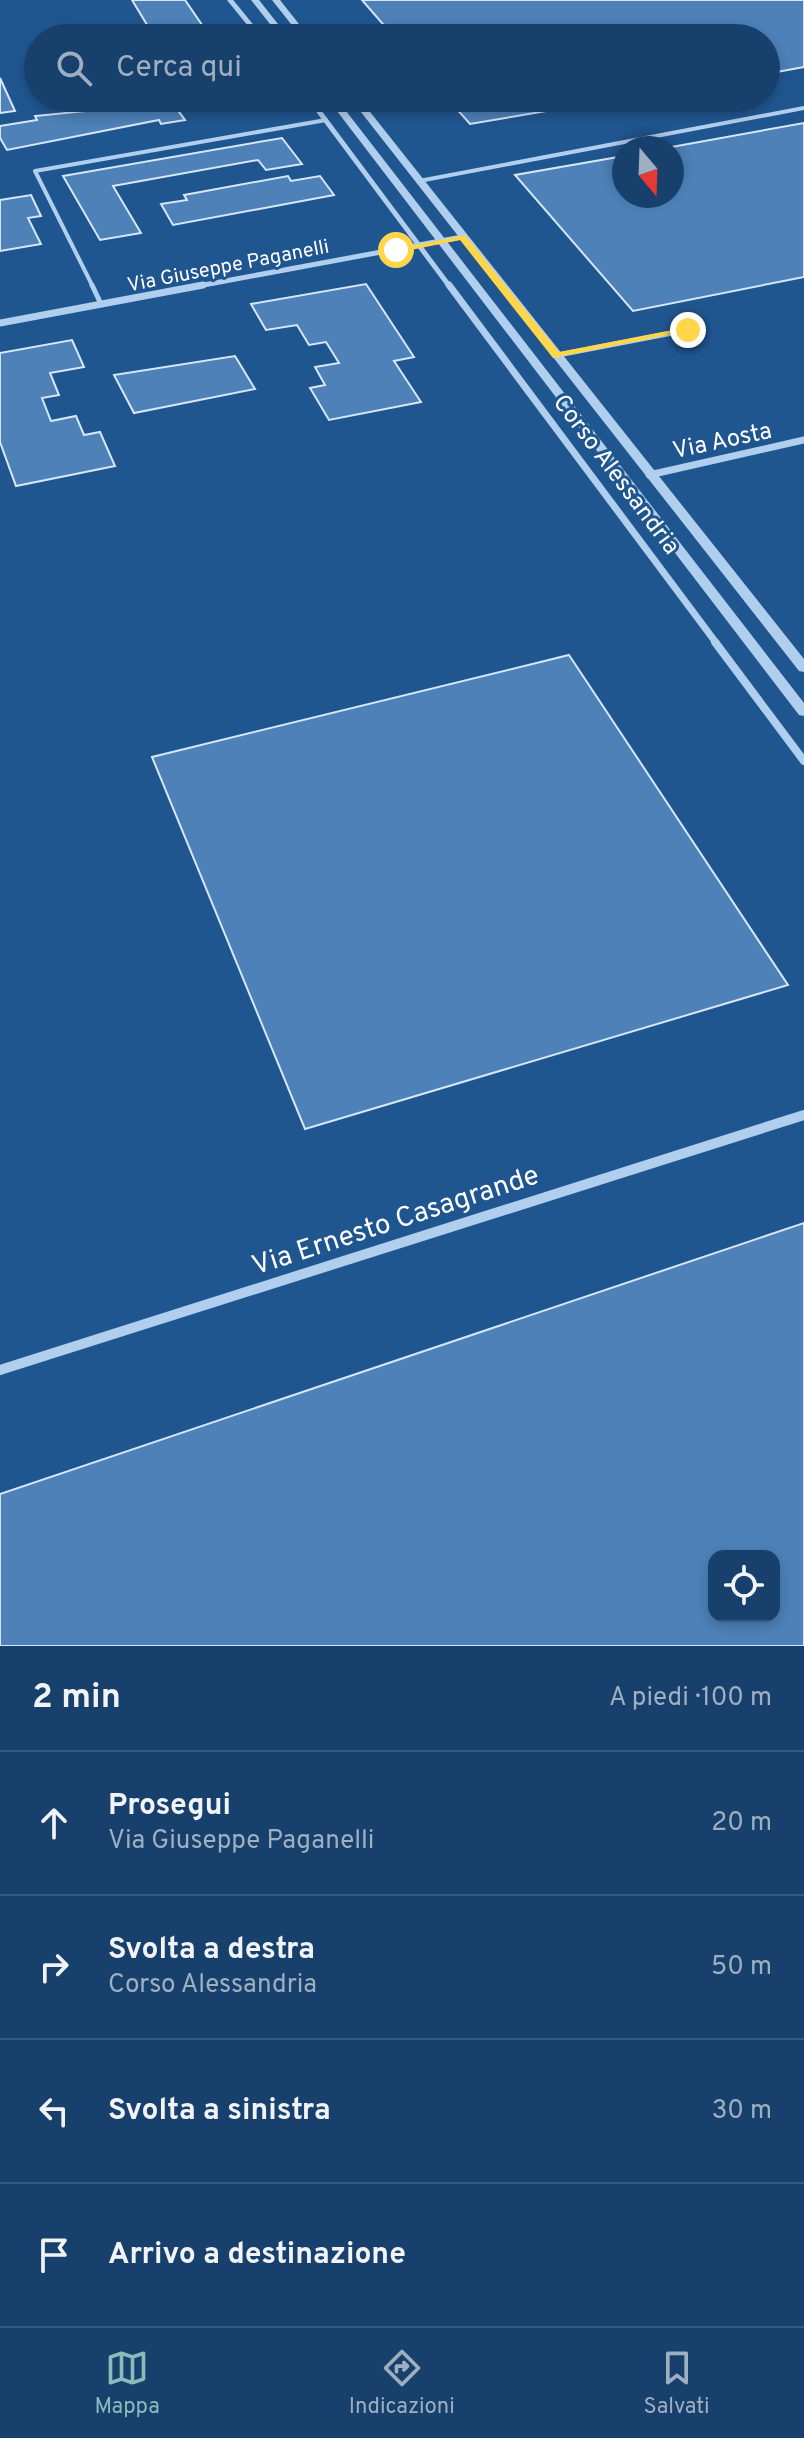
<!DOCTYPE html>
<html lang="it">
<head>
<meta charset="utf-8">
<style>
  :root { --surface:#18406c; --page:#254b74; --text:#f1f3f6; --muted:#9fafc2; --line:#36597f; --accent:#8bbbb9 }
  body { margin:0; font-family:Overpass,sans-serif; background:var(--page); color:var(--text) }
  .controls { position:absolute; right:24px; bottom:24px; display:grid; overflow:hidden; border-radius:16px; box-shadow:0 4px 12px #0003 }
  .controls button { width:72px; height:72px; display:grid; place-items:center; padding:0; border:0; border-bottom:2px solid var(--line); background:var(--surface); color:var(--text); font:40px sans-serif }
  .compass { position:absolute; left:612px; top:136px; width:72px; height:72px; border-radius:50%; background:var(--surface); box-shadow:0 4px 12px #0003; rotate:161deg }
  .stop { position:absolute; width:24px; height:24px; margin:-18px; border:6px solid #ffd54a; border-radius:50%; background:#fff }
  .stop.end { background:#ffd54a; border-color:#fff; box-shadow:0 2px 8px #0008 }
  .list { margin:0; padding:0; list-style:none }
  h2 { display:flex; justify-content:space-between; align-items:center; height:104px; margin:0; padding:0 32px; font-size:34px }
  h2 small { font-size:26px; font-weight:400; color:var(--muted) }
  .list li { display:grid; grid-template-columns:52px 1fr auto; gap:24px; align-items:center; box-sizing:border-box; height:144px; padding:0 32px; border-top:2px solid var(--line) }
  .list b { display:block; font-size:30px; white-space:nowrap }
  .list p { margin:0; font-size:26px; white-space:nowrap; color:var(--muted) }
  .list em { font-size:26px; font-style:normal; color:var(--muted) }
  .icon { flex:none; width:44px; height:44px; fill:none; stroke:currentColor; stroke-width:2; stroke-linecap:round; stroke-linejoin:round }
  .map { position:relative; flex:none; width:804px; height:1646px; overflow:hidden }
  .search { position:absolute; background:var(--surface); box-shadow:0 4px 12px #0003; left:24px; right:24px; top:24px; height:88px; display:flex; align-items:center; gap:20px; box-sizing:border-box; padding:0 28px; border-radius:44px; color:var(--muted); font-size:30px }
  .sheet { height:680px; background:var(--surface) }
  nav { display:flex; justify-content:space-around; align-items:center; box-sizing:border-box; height:112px; border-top:2px solid var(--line); background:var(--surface); font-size:22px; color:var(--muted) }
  nav a { display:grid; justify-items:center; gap:4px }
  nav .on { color:var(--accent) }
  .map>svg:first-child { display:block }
  .building { fill:#4d81b8; stroke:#d5e7f9; stroke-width:2; fill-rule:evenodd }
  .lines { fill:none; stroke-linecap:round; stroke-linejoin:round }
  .service-far1 { stroke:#b0ceed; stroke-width:4 }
  .service { stroke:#b0ceed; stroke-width:5 }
  .minor-far3 { stroke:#b0ceed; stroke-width:5 }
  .minor-far2 { stroke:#b0ceed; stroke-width:7 }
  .minor-far1 { stroke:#b0ceed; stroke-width:8 }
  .minor { stroke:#b0ceed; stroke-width:10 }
  .tertiary { fill:#b0ceed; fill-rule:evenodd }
  .route { fill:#ffd54a }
  .labels { text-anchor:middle; stroke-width:6; stroke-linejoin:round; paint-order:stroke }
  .far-street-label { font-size:20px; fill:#fff; stroke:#205690 }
  .street-label { font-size:24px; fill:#fff; stroke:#205690 }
  .near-street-label { font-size:28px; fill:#fff; stroke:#205690 }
</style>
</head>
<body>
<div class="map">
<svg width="804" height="1646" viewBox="0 0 804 1646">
  <rect width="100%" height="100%" fill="#205690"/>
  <path class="building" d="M132 0H185L211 38H155Z
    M362 0H804V67L766 74V38H395Z
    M0 78 15 111 0 113Z
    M169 98 185 120 161 124 159 120 7 150 0 138V126L37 120 35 116 96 110 94 106 129 100 131 103Z
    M447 98H623L470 124Z
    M804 123V277L633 311 515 175 624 156V196H672V148H666Z
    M282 138 302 164 266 170 258 160 113 186 141 233 100 240 63 176Z
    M288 176 291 181 320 176 334 195 173 225 161 204 187 200 184 195Z
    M31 195 41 216 28 218 41 244 0 251V200Z
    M366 284 414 357 394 361 421 402 329 420 310 388 325 385 315 367 339 363 326 342 309 345 297 325 266 330 251 304Z
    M72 340 84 367 50 373 59 395 42 398 51 421 76 416 84 435 100 432 115 466 16 486 0 442V353Z
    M235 356 255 389 134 413 114 375Z
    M569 655 788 985 305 1129 152 757Z
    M804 1223V1646H0V1494ZM714 1556H774V1616H714Z"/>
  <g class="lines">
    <path class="service-far1" d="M419 181 804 108
      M93 287 35 171 326 120"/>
    <path class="service" d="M92 285 101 304
      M558 355 688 330"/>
    <path class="minor-far3" d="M230 0 261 38
      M309 98 450 287
      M193 287 462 237"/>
    <path class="minor-far2" d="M449 285 717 644
      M0 323 203 285
      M649 475 804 440"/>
    <path class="minor-far1" d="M715 642 804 761"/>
    <path class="minor" d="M0 1370 804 1115"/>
    <path class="tertiary" d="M251 0H259L289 38H281Z
      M272 0H280L310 38H302Z
      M327 98H336L804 703V716L799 715Z
      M350 98H359L804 659V672L799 671Z"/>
  </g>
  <path class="route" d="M465 235 559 352 688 327 693 330 553 358 460 240 396 253 391 250Z"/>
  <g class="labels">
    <g class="far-street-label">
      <text transform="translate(228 265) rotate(-11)" y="7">Via Giuseppe Paganelli</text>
    </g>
    <g class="street-label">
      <text transform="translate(722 440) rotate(-12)" y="8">Via Aosta</text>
      <text transform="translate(617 474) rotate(53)" y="8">Corso Alessandria</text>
    </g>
    <g class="near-street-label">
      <text transform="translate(395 1219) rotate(-18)" y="10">Via Ernesto Casagrande</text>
    </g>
  </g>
</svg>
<div class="controls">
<button><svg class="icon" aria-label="locate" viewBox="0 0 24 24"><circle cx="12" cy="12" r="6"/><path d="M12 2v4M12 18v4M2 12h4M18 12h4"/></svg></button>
</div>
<svg class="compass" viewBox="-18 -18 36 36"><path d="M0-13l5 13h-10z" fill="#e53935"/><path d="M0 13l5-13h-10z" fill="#9fafc2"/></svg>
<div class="stop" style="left:396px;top:250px"></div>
<div class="stop end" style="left:688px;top:330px"></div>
<div class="search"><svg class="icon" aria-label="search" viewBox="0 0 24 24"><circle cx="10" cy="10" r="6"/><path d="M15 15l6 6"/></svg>Cerca qui</div>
</div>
<section class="sheet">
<h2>2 min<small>A piedi · 100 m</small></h2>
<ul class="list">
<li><svg class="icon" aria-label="ahead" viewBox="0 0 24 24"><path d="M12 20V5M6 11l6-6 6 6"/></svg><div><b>Prosegui</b><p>Via Giuseppe Paganelli</p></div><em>20 m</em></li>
<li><svg class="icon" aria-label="right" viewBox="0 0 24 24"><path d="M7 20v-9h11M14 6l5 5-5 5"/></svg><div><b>Svolta a destra</b><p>Corso Alessandria</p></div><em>50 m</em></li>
<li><svg class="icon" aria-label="left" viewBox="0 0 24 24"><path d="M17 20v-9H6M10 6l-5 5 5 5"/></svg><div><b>Svolta a sinistra</b></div><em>30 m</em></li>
<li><svg class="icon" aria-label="arrive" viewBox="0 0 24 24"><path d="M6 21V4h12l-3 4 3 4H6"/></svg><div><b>Arrivo a destinazione</b></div></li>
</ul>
</section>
<nav>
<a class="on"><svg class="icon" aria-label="map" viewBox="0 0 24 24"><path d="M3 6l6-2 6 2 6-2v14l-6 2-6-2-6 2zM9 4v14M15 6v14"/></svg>Mappa</a>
<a><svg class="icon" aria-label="directions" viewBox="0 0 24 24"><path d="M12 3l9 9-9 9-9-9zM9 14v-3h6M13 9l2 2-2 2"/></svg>Indicazioni</a>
<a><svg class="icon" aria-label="saved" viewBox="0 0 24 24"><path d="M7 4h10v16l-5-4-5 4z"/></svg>Salvati</a>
</nav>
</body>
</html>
